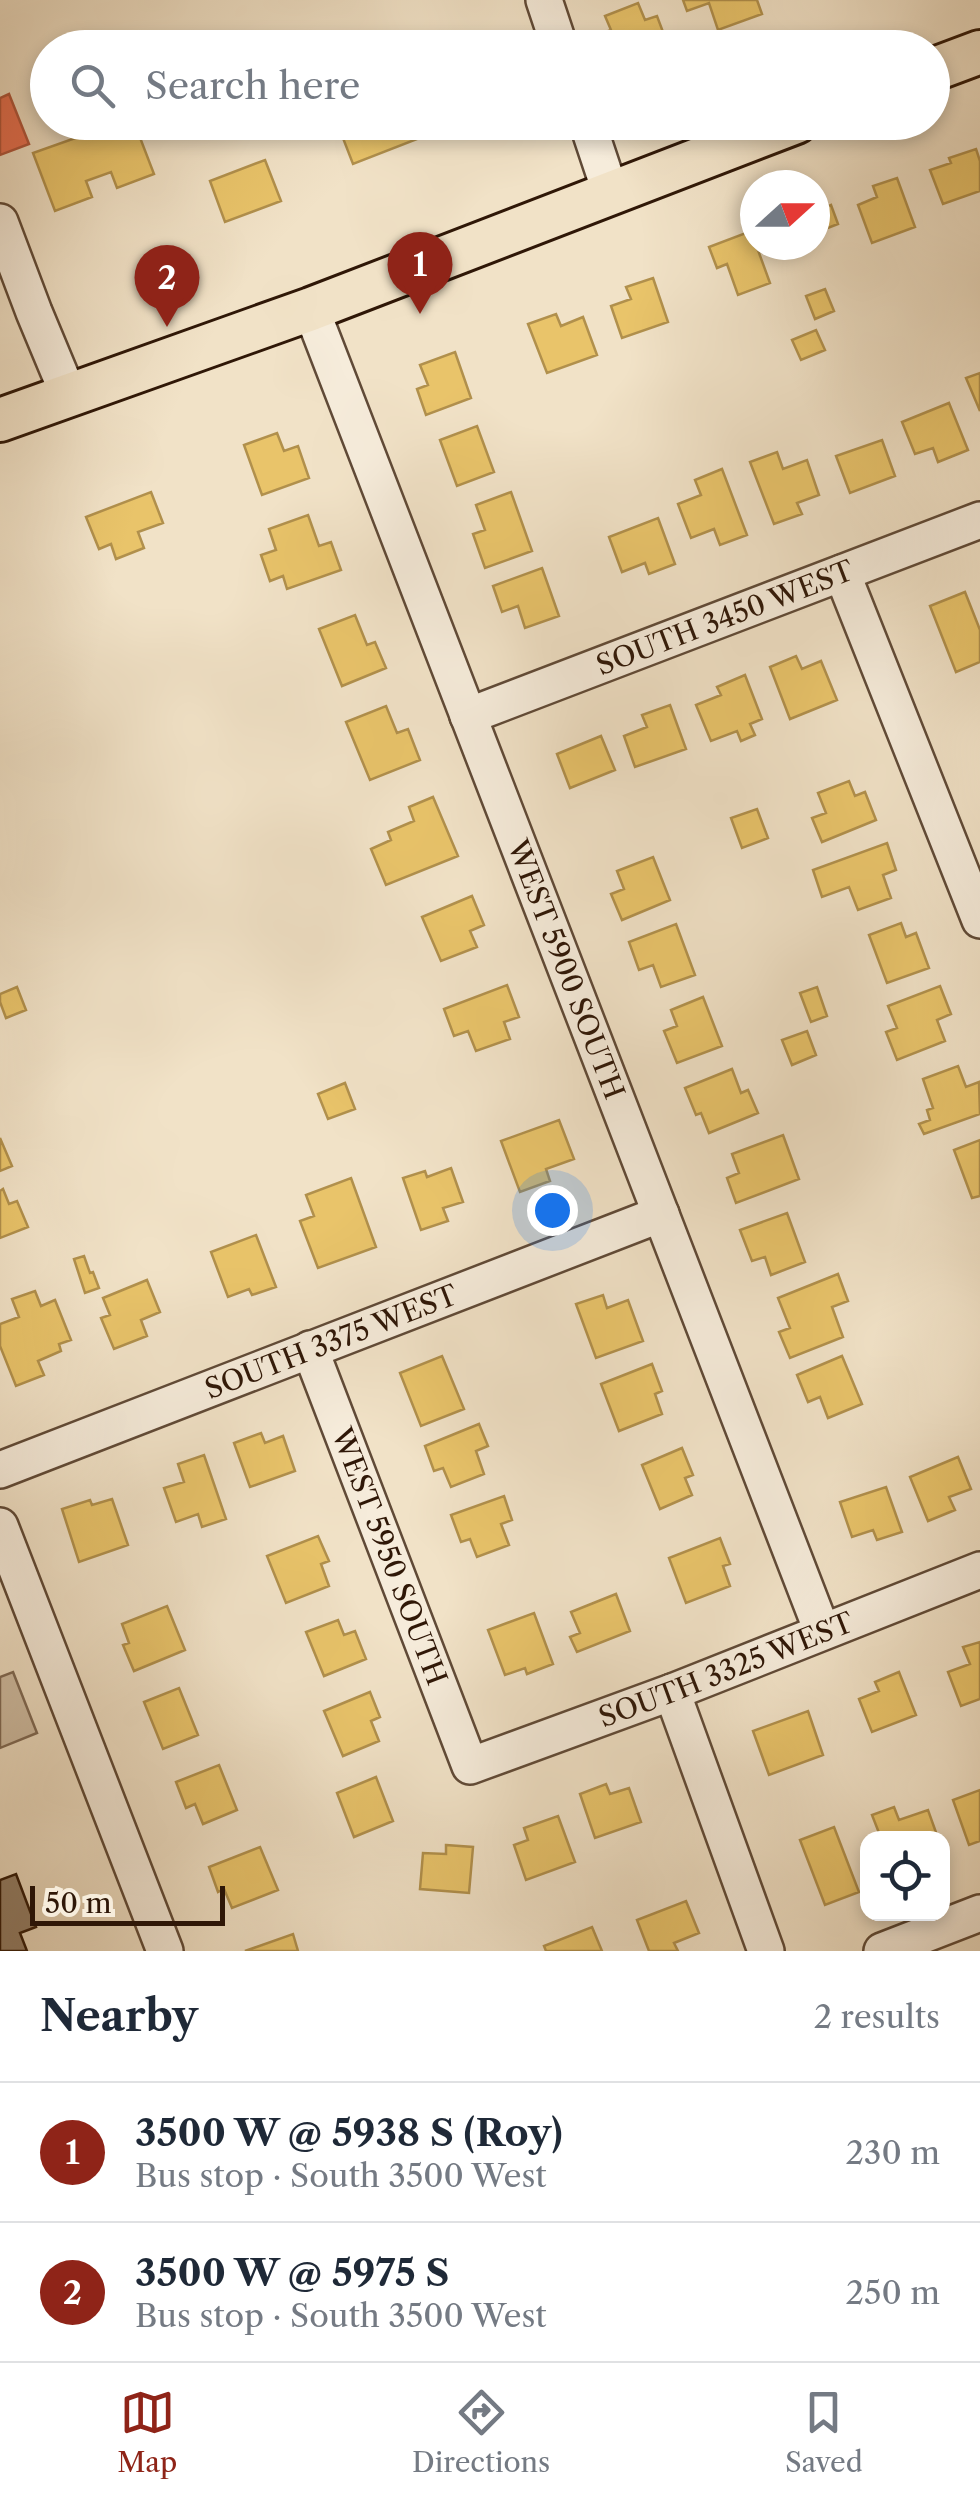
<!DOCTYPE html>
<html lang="en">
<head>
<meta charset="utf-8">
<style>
  :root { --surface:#fff; --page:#f2f2f3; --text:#1f2937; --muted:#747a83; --line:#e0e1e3; --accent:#8f2418 }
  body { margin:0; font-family:"Libre Caslon Text",serif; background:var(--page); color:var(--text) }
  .controls { position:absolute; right:30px; bottom:30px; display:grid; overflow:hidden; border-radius:20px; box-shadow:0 5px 15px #0003 }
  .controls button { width:90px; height:90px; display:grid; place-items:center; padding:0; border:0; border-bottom:2px solid var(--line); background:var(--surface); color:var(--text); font:50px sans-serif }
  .compass { position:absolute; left:740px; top:170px; width:90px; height:90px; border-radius:50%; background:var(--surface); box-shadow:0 5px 15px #0003; rotate:69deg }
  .scale { position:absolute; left:30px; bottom:25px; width:195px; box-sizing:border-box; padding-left:10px; border:5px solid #2f1707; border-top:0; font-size:28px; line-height:35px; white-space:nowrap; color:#2f1707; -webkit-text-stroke:8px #f6ecdb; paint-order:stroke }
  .you { position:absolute; left:552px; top:1210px; width:35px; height:35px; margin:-25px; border:8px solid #fff; border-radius:50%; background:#1a73e8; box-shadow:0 0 0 15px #1a73e833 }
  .badge { display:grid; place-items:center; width:65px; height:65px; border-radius:50%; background:var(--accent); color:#fff; font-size:32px; font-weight:700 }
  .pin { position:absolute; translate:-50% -82px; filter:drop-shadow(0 2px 5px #0008) }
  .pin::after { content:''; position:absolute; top:52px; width:35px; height:30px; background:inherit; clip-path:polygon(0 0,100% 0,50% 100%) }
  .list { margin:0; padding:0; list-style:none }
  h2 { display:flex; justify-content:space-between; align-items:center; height:130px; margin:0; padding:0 40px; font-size:42px }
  h2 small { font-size:32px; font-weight:400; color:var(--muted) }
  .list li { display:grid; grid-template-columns:65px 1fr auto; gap:30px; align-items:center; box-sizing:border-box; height:140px; padding:0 40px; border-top:2px solid var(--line) }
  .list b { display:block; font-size:38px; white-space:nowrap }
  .list p { margin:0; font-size:32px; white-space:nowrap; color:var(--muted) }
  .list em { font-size:32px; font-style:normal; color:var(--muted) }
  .icon { flex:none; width:55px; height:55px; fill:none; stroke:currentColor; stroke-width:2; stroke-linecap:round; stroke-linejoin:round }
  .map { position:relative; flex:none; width:980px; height:1951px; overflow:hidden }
  .search { position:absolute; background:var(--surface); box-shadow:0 5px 15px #0003; left:30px; right:30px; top:30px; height:110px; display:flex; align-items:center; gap:25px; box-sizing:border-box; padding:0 35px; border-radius:55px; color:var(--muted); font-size:38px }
  .sheet { height:410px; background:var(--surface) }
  nav { display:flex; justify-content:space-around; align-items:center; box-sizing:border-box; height:140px; border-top:2px solid var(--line); background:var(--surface); font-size:28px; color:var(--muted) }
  nav a { display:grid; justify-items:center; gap:5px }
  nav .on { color:var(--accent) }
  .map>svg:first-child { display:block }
  .green { fill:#d0bfa6; stroke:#806b56; stroke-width:2.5 }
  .homes { fill:#e9c46a; stroke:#b1904c; stroke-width:2.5 }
  .shops { fill:#e76f51; stroke:#b0553b; stroke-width:2.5 }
  .building { fill:#94816b; stroke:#2f1707; stroke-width:2.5 }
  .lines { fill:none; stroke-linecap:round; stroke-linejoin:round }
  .minor-casing { stroke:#604a37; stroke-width:40 }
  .major-casing { stroke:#2f1707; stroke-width:48 }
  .minor { stroke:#f6ecdb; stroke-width:35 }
  .major { stroke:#f1e2c7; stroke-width:42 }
  .labels { text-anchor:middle; stroke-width:10; stroke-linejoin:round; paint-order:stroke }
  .street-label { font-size:28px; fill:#2f1707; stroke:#f6ecdb }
</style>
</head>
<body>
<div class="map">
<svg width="980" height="1951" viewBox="0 0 980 1951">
  <rect width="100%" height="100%" fill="#f1e2c7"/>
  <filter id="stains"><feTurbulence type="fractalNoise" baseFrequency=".002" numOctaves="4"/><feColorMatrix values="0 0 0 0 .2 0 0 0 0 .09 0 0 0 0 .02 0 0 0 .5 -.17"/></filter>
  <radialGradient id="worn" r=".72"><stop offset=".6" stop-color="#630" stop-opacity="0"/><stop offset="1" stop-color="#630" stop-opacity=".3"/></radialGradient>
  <path class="green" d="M13 1672 37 1733 0 1748V1677Z"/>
  <path class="homes" d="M683 0H757L762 14 718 30 709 3 687 11Z
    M638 3 645 20 657 16 669 48H574L573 45 611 30 605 16Z
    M79 122H103L106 128 121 122H134L154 174 117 188 111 172 86 181 92 197 55 211 33 153 84 135Z
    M367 122H432L435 132 353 164 341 133Z
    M976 149 980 161V191L943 204 930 170 951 163 949 158Z
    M265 160 281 201 225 222 210 181Z
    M897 178 915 227 872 243 858 205 877 197 873 186Z
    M831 205 838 224 815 233V212Z
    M751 231 770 283 738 295 727 264 717 268 709 247Z
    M653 278 668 322 622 338 611 306 631 299 626 287Z
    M825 289 834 311 815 319 806 296Z
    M556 314 561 326 583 317 597 355 547 373 528 324Z
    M816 330 825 350 801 360 792 340Z
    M455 352 471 398 426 415 417 389 428 385 420 365Z
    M980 373V411L966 378Z
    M949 403 968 450 938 462 933 448 915 454 902 422Z
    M477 426 494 472 457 486 440 440Z
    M277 433 284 451 298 446 309 478 262 495 244 445Z
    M882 440 895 476 850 493 836 456Z
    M777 452 783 469 807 460 819 495 797 503 802 514 774 524 750 462Z
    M722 469 747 535 720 545 714 529 691 538 678 504 701 495 695 480Z
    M151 492 163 523 138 532 144 548 116 559 111 544 99 549 86 517Z
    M511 492 532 551 485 568 473 534 485 530 476 505Z
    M308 515 319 546 331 542 341 570 287 589 283 576 270 581 261 555 276 550 269 529Z
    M658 518 675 564 649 574 645 563 622 572 609 537Z
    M542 568 559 616 525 628 518 606 502 612 493 586Z
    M965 592 980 630V662L956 672 930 606Z
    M355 615 367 645 375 642 386 668 342 686 319 629Z
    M796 656 802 669 821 661 837 700 790 719 770 667Z
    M745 675 762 719 750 724 755 735 741 741 737 731 711 741 696 705 721 695 717 687Z
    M670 705 686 749 635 767 624 736 647 727 642 715Z
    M386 706 397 733 408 729 420 760 370 780 346 722Z
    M601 736 615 770 570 788 557 754Z
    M849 781 855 796 865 792 876 820 822 842 812 818 826 813 818 793Z
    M433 797 458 856 386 885 371 849 391 840 388 832 414 821 409 807Z
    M757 809 768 838 742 848 731 818Z
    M887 843 896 870 883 875 891 898 858 910 849 887 822 897 813 870Z
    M653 857 670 900 622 920 611 894 624 889 617 871Z
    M472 896 484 925 470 931 477 947 441 961 422 917Z
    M901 923 906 937 916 933 929 968 887 983 869 935Z
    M676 924 695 975 661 987 653 965 639 970 629 942Z
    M507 985 519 1017 504 1022 510 1039 476 1051 468 1031 454 1036 444 1009Z
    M940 986 951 1014 937 1020 945 1041 897 1060 886 1032 897 1028 888 1006Z
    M17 987 26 1010 6 1018 0 1002V994Z
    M817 987 827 1016 811 1022 800 993Z
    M703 997 722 1046 677 1063 664 1031 677 1026 671 1010Z
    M807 1031 816 1055 792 1065 782 1040Z
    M958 1066 966 1087 979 1082 980 1114 924 1134 919 1124 930 1120 927 1110 933 1108 923 1079Z
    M732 1069 741 1093 748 1090 758 1113 709 1133 701 1113 696 1115 685 1088Z
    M345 1083 355 1109 328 1119 318 1094Z
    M559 1120 574 1159 546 1169 550 1181 520 1192 501 1141Z
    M783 1135 799 1179 736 1203 727 1178 739 1173 732 1154Z
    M0 1138 12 1166 0 1171Z
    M980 1140V1196L972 1198 954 1150Z
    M451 1168 463 1202 443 1208 448 1221 421 1230 403 1178 425 1171 427 1177Z
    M351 1178 376 1247 318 1268 300 1221 314 1216 306 1195Z
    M3 1189 9 1204 17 1201 28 1227 0 1238V1191Z
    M787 1213 805 1262 771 1275 765 1257 752 1261 740 1230Z
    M256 1235 276 1287 252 1295 249 1289 228 1297 211 1252Z
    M84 1256 90 1273 93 1272 99 1288 85 1293 74 1259Z
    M838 1274 848 1301 832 1307 843 1337 790 1358 779 1332 790 1328 778 1298Z
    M147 1280 160 1312 141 1320 147 1336 114 1349 101 1318 110 1315 103 1298Z
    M35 1291 41 1306 55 1300 71 1340 59 1344 61 1351 38 1361 44 1375 16 1386 0 1346V1324L19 1317 12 1299Z
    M603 1295 607 1308 628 1300 643 1341 596 1358 576 1304Z
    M442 1356 464 1409 421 1426 400 1373Z
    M842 1356 862 1404 828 1418 820 1397 808 1402 797 1375Z
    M652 1364 662 1391 655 1394 662 1414 619 1431 601 1384Z
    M479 1424 488 1446 476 1451 484 1474 451 1487 443 1468 434 1471 425 1446Z
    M261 1433 265 1443 283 1436 295 1471 250 1487 234 1443Z
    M682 1448 693 1475 685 1478 692 1495 660 1509 642 1465Z
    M204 1455 226 1519 202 1527 198 1514 176 1522 164 1488 184 1482 178 1464Z
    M958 1457 971 1489 949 1497 955 1510 928 1521 910 1477Z
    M886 1487 902 1532 877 1540 873 1530 852 1537 840 1502Z
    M504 1496 512 1520 501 1524 509 1545 477 1557 470 1539 461 1542 451 1515Z
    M112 1499 128 1545 79 1562 62 1509 90 1500 92 1505Z
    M318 1536 329 1561 321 1564 329 1586 286 1603 267 1556Z
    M720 1538 730 1564 723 1566 730 1586 686 1603 669 1558Z
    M616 1594 630 1631 577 1652 570 1637 580 1633 571 1612Z
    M167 1606 185 1650 134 1671 123 1645 129 1643 122 1624Z
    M534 1613 553 1664 527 1674 525 1668 505 1675 488 1630Z
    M338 1620 344 1635 355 1631 366 1659 324 1676 306 1632Z
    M980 1642V1699L961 1706 948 1672 970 1664 963 1647Z
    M899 1672 916 1715 872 1732 859 1699 879 1691 875 1682Z
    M179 1688 198 1735 163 1749 144 1702Z
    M370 1692 380 1717 371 1721 379 1741 343 1756 324 1711Z
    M808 1711 823 1755 769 1775 753 1731Z
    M219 1765 237 1810 203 1824 195 1804 186 1808 176 1782Z
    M376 1777 393 1821 354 1837 337 1793Z
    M606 1784 610 1794 629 1788 641 1822 595 1838 580 1794Z
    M980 1790V1841L969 1845 953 1800Z
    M894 1807 899 1820 928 1810 938 1838H881L872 1815Z
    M558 1816 575 1862 526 1880 514 1845 528 1840 524 1828Z
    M834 1827 859 1892 825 1905 800 1840Z
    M446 1845 473 1847 469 1893 420 1889 423 1853 446 1854Z
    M260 1847 278 1890 232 1908 224 1889 218 1892 209 1867Z
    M686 1901 699 1933 674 1943 678 1951H649L637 1920Z
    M592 1927 602 1951H546L544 1946Z
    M293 1934 298 1951H245Z"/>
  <path class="shops" d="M9 94 29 144 0 155V98Z"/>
  <path class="building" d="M16 1874 36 1927 20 1933 27 1951H0V1880Z"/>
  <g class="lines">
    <defs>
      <g id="minor">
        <path d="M544 0 560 48"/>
        <path d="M587 122 611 194"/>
        <path d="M0 222 34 312 69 396"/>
        <path id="s1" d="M311 309 822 1631"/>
        <path d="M842 573 980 920"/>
        <path id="s2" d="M468 716 980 520"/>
        <path id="s3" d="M310 1349 470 1766 672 1692 980 1570"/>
        <path id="s4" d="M0 1470 661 1214"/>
        <path d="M0 1526 165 1951"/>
        <path d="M672 1692 766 1951"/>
        <path d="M882 1951 980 1913"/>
      </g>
      <path id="major" d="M932 70 980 52
        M0 420 311 309 796 122"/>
    </defs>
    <use href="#minor" class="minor-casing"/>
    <use href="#major" class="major-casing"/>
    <use href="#minor" class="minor"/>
    <use href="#major" class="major"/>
  </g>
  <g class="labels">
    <g class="street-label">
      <text dy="10" stroke="none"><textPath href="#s2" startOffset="275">SOUTH 3450 WEST</textPath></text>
      <text dy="10" stroke="none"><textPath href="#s1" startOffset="708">WEST 5900 SOUTH</textPath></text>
      <text dy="10" stroke="none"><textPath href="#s4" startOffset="355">SOUTH 3375 WEST</textPath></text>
      <text dy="10" stroke="none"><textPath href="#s3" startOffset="222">WEST 5950 SOUTH</textPath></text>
      <text dy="10" stroke="none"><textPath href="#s3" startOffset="720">SOUTH 3325 WEST</textPath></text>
    </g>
  </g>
  <rect width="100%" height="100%" filter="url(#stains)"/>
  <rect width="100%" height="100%" fill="url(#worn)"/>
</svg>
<div class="controls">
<button><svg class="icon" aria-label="locate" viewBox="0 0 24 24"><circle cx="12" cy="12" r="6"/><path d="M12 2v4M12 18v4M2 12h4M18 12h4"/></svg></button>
</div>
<svg class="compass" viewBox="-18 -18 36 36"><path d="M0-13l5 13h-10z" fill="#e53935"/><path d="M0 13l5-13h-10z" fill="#747a83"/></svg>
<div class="scale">50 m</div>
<div class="you"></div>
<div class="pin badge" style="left:420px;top:314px">1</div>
<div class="pin badge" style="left:167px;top:327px">2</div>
<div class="search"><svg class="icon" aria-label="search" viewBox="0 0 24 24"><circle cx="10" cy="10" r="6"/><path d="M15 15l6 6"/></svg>Search here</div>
</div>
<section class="sheet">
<h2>Nearby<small>2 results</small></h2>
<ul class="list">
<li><span class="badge">1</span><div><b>3500 W @ 5938 S (Roy)</b><p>Bus stop · South 3500 West</p></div><em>230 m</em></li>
<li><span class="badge">2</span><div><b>3500 W @ 5975 S</b><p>Bus stop · South 3500 West</p></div><em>250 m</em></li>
</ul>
</section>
<nav>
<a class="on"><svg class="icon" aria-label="map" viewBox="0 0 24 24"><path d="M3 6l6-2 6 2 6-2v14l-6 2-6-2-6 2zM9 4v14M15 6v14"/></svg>Map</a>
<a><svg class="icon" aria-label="directions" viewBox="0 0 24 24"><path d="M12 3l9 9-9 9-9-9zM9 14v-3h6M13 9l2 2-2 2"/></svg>Directions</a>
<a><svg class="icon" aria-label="saved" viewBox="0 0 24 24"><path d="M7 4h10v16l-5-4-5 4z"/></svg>Saved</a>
</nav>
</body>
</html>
